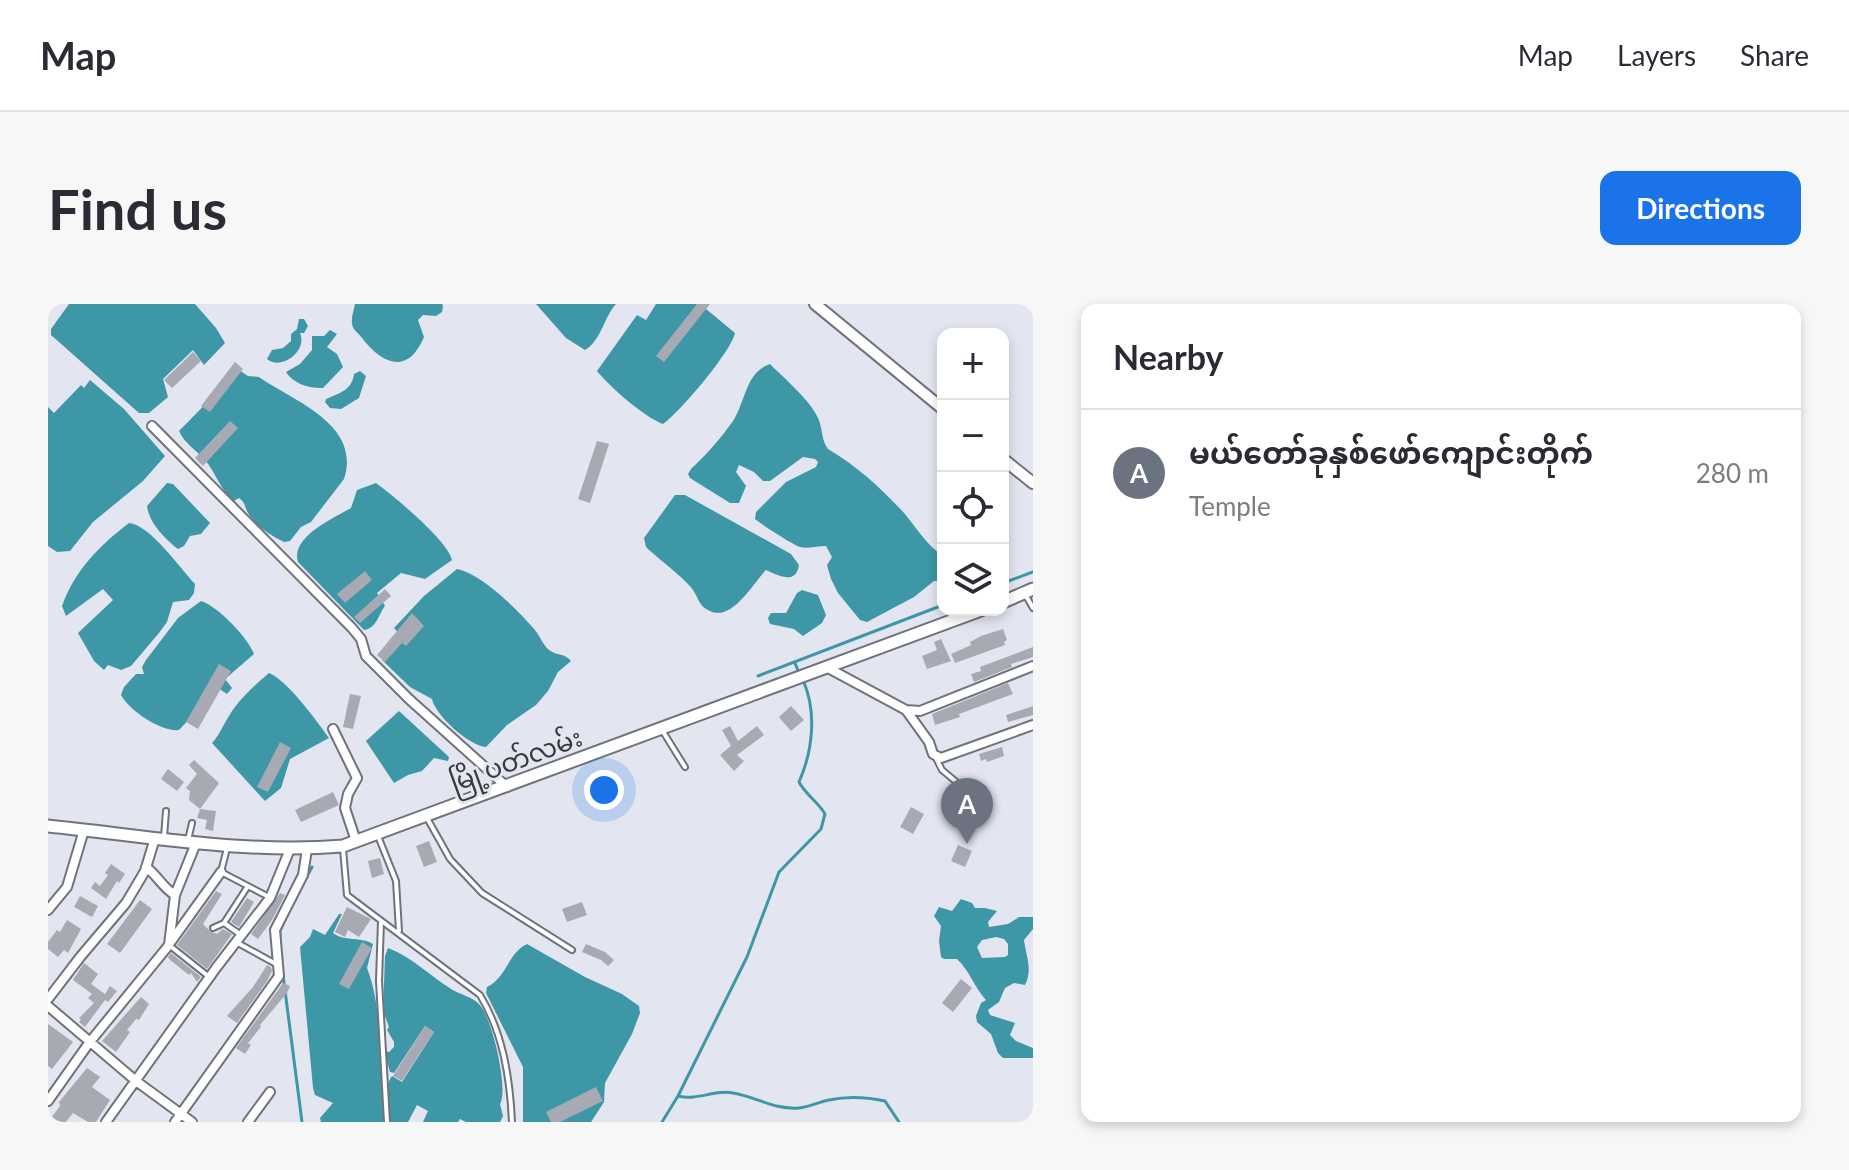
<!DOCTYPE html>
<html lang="en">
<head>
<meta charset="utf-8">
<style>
  :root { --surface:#fff; --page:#f7f7f7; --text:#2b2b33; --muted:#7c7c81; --line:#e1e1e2; --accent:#1a73e8 }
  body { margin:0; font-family:Lato,"Noto Sans Myanmar",sans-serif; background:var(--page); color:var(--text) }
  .controls { position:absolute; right:24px; top:24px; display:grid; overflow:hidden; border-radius:16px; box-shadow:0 4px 12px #0003 }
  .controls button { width:72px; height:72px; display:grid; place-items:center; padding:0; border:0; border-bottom:2px solid var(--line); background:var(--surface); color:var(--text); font:40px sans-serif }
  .you { position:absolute; left:556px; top:486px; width:28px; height:28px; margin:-20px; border:6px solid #fff; border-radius:50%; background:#1a73e8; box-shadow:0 0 0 12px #1a73e833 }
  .badge { display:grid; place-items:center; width:52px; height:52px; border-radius:50%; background:var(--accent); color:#fff; font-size:26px; font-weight:700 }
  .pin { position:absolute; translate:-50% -66px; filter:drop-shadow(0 2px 4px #0008) }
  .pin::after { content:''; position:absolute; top:42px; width:28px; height:24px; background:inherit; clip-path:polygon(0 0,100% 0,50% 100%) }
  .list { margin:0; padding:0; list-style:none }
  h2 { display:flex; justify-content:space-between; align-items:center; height:104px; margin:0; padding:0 32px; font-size:34px }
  h2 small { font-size:26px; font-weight:400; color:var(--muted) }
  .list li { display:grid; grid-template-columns:52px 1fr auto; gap:24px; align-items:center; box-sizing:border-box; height:128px; padding:0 32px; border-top:2px solid var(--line) }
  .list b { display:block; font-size:30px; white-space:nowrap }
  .list p { margin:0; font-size:26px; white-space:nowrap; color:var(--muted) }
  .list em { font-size:26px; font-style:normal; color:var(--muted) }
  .icon { flex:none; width:44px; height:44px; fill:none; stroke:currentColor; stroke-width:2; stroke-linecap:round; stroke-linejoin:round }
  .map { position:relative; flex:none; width:985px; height:818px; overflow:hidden; border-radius:16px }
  header { display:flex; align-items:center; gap:48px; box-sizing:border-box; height:112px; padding:0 40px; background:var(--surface); border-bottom:2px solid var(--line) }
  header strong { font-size:38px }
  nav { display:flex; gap:44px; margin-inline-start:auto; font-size:28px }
  .intro { display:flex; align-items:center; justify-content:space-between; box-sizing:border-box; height:192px; padding:0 48px }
  h1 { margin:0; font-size:56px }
  .button { padding:20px 36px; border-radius:16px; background:var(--accent); color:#fff; font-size:28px; font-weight:700 }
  main { display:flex; gap:48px; padding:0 48px }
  aside { flex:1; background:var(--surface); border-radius:16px; box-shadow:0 4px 12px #0003 }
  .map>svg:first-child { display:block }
  .water { fill:#3d97a7; fill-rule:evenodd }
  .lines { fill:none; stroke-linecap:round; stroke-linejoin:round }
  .stream { stroke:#3d97a7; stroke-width:3 }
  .building { fill:#a7aab2 }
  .service-casing { stroke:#70737b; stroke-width:8 }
  .minor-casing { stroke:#70737b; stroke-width:12 }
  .tertiary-casing { stroke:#70737b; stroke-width:14 }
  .secondary-casing { stroke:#70737b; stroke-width:15 }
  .service { stroke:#fff; stroke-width:4 }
  .minor { stroke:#fff; stroke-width:8 }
  .tertiary { stroke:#fff; stroke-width:10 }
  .secondary { stroke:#fff; stroke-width:11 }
  .labels { text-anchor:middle; stroke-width:6; stroke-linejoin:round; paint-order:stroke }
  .street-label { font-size:26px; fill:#37393c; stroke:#e3e6f0 }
</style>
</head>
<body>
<header>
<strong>Map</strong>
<nav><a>Map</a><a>Layers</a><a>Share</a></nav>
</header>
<div class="intro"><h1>Find us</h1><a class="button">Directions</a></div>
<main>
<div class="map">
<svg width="985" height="818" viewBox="0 0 985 818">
  <rect width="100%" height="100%" fill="#e3e6f0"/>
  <path class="water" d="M21 0H147L168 24 177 39 156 61 145 46 115 75 120 93 101 109H91L3 31V25Z
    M307 0H394L395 2 394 8 388 12 375 11 370 16 376 33C360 71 335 61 314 34 311 29 304 26 304 19 303 13 306 6 307 0Z
    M488 0H568C556 13 553 37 537 46L518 34Z
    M608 0H652L687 29C683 48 632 108 615 120 596 113 562 83 549 67L589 11 598 16Z
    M251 15H256L260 22 256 29H252C260 47 233 67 219 55L224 46 235 44 243 37V30L249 25Z
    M282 26 289 30 279 43 289 50 295 63 275 84C262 85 244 79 238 68L252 60 264 46V32H276Z
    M722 60C737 75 762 96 770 114 775 125 773 136 780 145 810 163 833 184 857 210 870 226 878 240 895 252V277H886L866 293 819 318 812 316 790 289 783 275 779 261 784 253 778 242C770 242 759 245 752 243 744 240 714 221 707 215L708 208 738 178 768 163 770 158 767 155 755 153 722 177H715L706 168 691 161 688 168 698 182 691 199H682L642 174 640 170 643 165C658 151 673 134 685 117 698 97 697 69 722 60Z
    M191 66 200 72 211 73C245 97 314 120 296 175L263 218 253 223 242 237 236 238C224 232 209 223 202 212 196 204 199 200 191 194L186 197C172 186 168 169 157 156 148 146 136 139 131 127Z
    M312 67 318 72 311 94 293 105 282 104 277 98 278 95C292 89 304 86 306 70Z
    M42 76 76 105 117 152 95 177 45 218 22 247 9 248 0 242V103L6 109 33 81 36 84Z
    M119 179 125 180 162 219 153 230 142 232 136 242 130 245C117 235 101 219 99 202Z
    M328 179C346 192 400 237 404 256L377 275 353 269 329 289 337 302C330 311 329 324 316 326L250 258C242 233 286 214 303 204L309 186Z
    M627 191H637L743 250 751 261C748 281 731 272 718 266 705 279 683 320 660 306 651 302 650 293 645 286 638 275 609 254 598 243L596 234Z
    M81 219C101 220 132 264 147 280L146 289 141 296 125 298 119 318 111 329 83 362 73 366 60 361 56 366 46 357 30 329 65 296 55 285 18 312 14 302C27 266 51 242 81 219Z
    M409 265C434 270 470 306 487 326 492 332 495 341 501 346 509 352 517 349 523 357L510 368 500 387 488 401 459 421 438 443C421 442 387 411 384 395L362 383 334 356 336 351 354 333 346 324 376 292Z
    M754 286 770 291 778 311 774 319 755 332 746 325 722 320 720 314 723 309H738L749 289Z
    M153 297C170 302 200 334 206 350L177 375 184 384 179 390 170 384 131 426C113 428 82 407 73 391L76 383 88 370H96L94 363 98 356 130 314Z
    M221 369C240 377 268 416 281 434L242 455 233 484 217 497 164 439C172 430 175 421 181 412 191 395 206 382 221 369Z
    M351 407 401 453 400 457 386 454 374 467 360 471 346 479 318 437Z
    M913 595 924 599 927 604H937L949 607 940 618 941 623 960 620 971 613H985V625L976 636C978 653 985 665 977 681L966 679 957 684 951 698 940 706 942 711 967 719 962 731 968 737 985 744V754H955L950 749 943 730 929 718 928 712 933 699 938 696C926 683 922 667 909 655H896L893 653 891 637 893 622 886 612 891 603 904 607ZM948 633 956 635 960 640V651L957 653 934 654 929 643 934 636Z
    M291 610H294L285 629C297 638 312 632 325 640L319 664C336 708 332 769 337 818H273L272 814 285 799 267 791 265 784 252 643 262 633 265 625 277 631Z
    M479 640 537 673 574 690 591 702 592 709 584 730 557 779 556 798 543 818H475V763L438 689 439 683C459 673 460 649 479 640Z
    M340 644C364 653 381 671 403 685 411 690 424 693 430 699 444 711 461 786 452 800L455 812 452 818H418L412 815 410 818H375L380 807 369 801 360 818H342C340 803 335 784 344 772L354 778 386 728 377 722 346 769 342 768 336 747 341 748 346 743V738L339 726 341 723 335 707 337 652Z"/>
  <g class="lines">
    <path class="stream" d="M955 279 985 268
      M747 359 751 369
      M710 372 895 301
      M258 574 264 563
      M232 636V627L238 613
      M235 671 254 818
      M630 792C650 797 667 785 685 789 709 793 726 806 751 804 761 803 771 798 781 796 800 792 818 793 837 797L851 818
      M614 818 630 792 699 653 731 568 773 525 777 510C770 498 758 491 751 478 765 446 769 408 755 376"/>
  </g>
  <path class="building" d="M649 0H662L616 58 608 52Z
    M145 48 153 57 124 84 116 76Z
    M187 58 195 65 162 108 153 102Z
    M182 117 190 124 155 162 147 154Z
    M549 137 561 140 542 199 530 195Z
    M317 267 324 276 297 299 289 290Z
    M337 285 343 292 312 319 306 313Z
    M364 309 376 322 358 342 354 339 337 358 329 351Z
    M955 325 959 336 956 338 957 341 907 359 903 350 923 341 922 338 933 332Z
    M893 335 903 357 879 365 874 352 889 346 886 338Z
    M985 343V353L963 360 964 363 926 378 923 370 933 367 932 363Z
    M171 360 183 367 150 425 138 418Z
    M960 379 965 390 911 410 912 413 887 421 884 410Z
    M302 390 313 392 305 425 295 423Z
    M743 402 756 416 743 427 731 413Z
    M985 402V411L960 418 958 411Z
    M682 422 690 437 709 422 716 431 689 451 696 457 686 467 672 451 683 442 674 426Z
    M232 438 243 444 220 488 209 483Z
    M954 443 956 452 939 458 938 455 933 457 931 450Z
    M146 456 171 479 152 505 168 507 165 527 157 525 159 516 149 514 152 505 141 496 142 487 138 484 149 470 141 461Z
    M120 465 136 478 129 487 113 475Z
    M285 488 291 501 253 518 247 506Z
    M863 503 876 510 865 530 852 523Z
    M381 537 389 558 376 563 368 542Z
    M910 541 924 547 917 563 903 557Z
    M332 554 336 570 324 574 320 557Z
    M63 560 77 570 71 579 69 577 58 595 43 584 47 578 52 582 60 571 57 569Z
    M168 587 174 590 155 620 163 628 169 630 175 625 184 630 159 665 129 641Z
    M232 589 237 591 224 616 210 635 203 630Z
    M32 592 50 602 44 613 26 603Z
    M199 594 206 598 191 623 183 618Z
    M92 596 104 605 72 649 59 640Z
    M534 598 539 611 519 618 514 605Z
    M299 603 323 615 311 633 300 626 297 633 287 628Z
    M19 616 33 625 20 649 16 646 10 653 0 645V638L9 626 12 628Z
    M314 638 324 644 301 685 291 680Z
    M538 640 557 648 566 656 560 662 553 656 534 648Z
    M123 649 153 673 149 678 143 669 141 671 122 656 120 653Z
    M36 659 50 670 43 680 57 690 62 682 69 687 60 698 57 696 37 723 31 718 33 715 31 714 46 699 40 694 44 690 25 676Z
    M219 661 223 663 224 667 219 677 189 719 179 712 205 683Z
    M913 675 924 684 905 708 894 699Z
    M235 679 242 682 239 689 212 721 213 723 200 739 203 741 197 750 188 744Z
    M93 693 101 700 91 716 88 715 79 726 82 728 68 748 54 737Z
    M0 720 25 738 4 765 0 762Z
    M377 722 386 728 354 777 345 772Z
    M39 764 52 773 44 783 62 796 48 818H40L25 809 18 818H0L12 802 11 798Z
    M548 783 555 797 512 818H503L498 808Z"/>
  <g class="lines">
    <defs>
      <path id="service" d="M978 292 985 304
        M614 426 637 463
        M887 452 894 466 924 491 925 498 917 515
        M379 514 402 555 434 589 524 646
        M330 532 348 577 351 627
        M116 533 118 507
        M140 536 144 519
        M179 544 173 568 221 593
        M295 545 299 591 432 691C455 729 462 774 464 818
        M333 617 331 677 339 818
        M176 619 200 582
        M165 624 176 619 193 631
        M188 638 228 660
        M121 641 160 672"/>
      <path id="minor" d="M104 122 304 324 313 335 318 352 361 395 459 483
        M780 364 858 406 881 438 885 450 893 454 985 421
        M858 406 872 407 985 362
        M285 425 309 474 300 490 297 504 308 537
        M98 563C110 572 115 584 127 591
        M0 606 19 583 36 526
        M122 639 173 568
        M0 695 33 652 78 599 97 567 107 534
        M0 702 88 777 144 818
        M0 797 41 739 121 641 127 591 148 539
        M58 818 168 664 222 594 242 545
        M127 818 231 672 227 626 255 571 259 545
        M200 818 222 788"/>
      <path id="tertiary" d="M767 0 895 105
        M955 155 985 179"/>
      <path id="secondary" d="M955 298 985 285
        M0 522C98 532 196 550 295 542L933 306"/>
    </defs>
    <use href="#service" class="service-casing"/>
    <use href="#minor" class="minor-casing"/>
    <use href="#tertiary" class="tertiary-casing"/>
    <use href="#secondary" class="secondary-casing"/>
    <use href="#service" class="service"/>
    <use href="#minor" class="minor"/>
    <use href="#tertiary" class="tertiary"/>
    <use href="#secondary" class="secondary"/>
  </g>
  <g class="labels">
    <g class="street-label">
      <text transform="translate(468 456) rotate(-20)" y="9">မြို့ပတ်လမ်း</text>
    </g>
  </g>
</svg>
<div class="controls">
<button>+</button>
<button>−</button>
<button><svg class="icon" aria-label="locate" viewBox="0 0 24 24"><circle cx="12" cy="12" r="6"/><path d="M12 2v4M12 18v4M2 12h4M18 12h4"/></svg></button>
<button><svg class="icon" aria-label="layers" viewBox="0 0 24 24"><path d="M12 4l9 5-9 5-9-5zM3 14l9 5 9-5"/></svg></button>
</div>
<div class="you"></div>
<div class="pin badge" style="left:919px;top:540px;background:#6b7280">A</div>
</div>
<aside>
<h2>Nearby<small></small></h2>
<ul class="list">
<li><span class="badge" style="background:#6b7280">A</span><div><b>မယ်တော်ခုနှစ်ဖော်ကျောင်းတိုက်</b><p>Temple</p></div><em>280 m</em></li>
</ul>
</aside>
</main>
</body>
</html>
